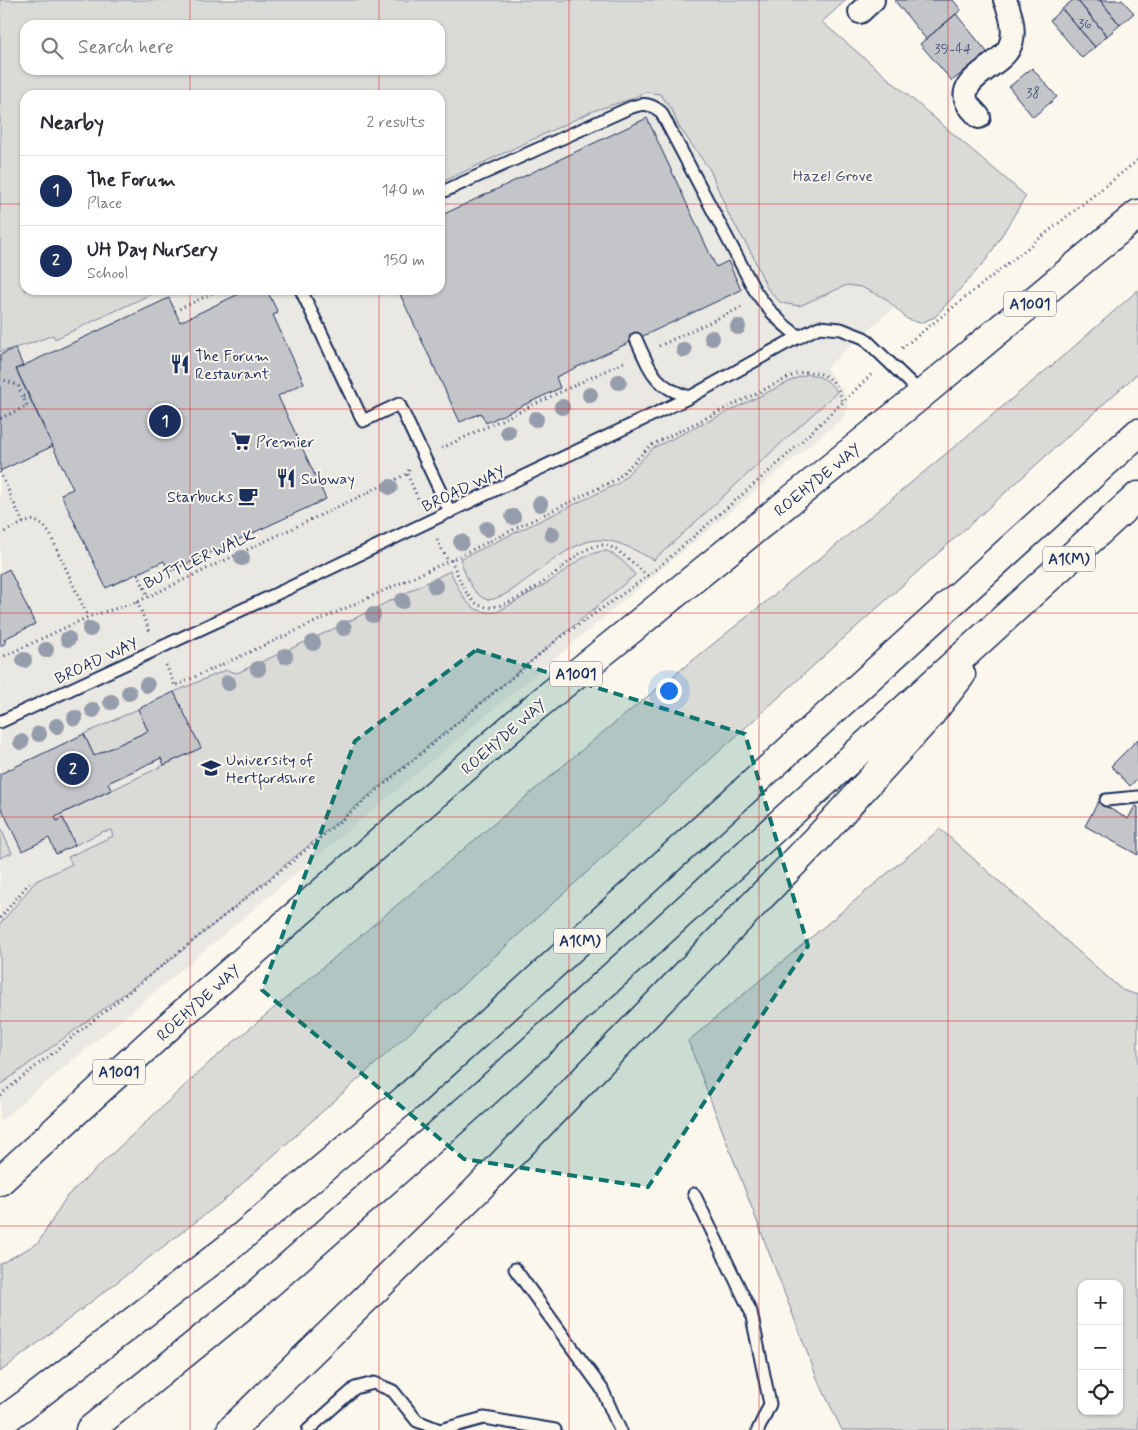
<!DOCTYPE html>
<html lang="en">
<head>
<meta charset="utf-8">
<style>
  :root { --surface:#fff; --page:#f7f7f7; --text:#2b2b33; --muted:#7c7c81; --line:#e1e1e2; --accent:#1b2f5e }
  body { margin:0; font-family:Mynerve,sans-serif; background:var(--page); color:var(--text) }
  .controls { position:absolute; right:15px; bottom:15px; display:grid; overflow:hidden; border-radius:10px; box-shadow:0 1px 4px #0004 }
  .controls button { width:45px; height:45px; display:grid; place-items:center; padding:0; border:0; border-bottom:1px solid var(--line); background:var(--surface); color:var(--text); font:25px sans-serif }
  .you { position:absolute; left:668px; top:690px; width:18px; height:18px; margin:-12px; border:4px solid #fff; border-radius:50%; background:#1a73e8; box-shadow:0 0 0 8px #1a73e833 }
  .badge { display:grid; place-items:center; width:32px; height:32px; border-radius:50%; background:var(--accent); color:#fff; font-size:16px; font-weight:700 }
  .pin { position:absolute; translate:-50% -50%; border:2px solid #fff; box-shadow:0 1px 5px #0006 }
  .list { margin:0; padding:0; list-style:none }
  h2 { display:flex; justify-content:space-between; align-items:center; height:65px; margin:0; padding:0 20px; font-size:21px }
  h2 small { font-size:16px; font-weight:400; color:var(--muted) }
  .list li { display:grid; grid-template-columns:32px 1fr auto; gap:15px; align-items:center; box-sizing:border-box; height:70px; padding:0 20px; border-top:1px solid var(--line) }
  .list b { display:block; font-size:19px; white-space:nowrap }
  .list p { margin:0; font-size:16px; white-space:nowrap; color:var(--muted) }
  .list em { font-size:16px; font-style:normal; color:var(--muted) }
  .icon { flex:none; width:28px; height:28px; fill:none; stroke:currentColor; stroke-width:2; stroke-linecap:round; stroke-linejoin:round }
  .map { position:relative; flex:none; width:1138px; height:1430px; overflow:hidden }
  .search { position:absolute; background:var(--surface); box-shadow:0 1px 4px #0004; left:20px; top:20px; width:425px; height:55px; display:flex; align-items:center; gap:12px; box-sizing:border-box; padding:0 18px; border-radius:15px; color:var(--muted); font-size:19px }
  .panel { position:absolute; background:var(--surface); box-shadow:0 1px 4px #0004; left:20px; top:90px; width:425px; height:205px; border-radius:15px }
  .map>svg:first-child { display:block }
  .built { fill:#eae8e2; fill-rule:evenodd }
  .green { fill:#dadad7; stroke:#7a849a; fill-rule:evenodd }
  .building { fill:#c3c5c9; stroke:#1b2f5e }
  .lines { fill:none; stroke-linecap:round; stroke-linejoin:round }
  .service-casing { stroke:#1b2f5e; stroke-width:15 }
  .minor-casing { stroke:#1b2f5e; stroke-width:26 }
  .primary-casing { stroke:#1b2f5e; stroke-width:31 }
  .motorway-casing { stroke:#1b2f5e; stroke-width:31 }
  .path { stroke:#1b2f5e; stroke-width:3; stroke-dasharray:1 4; stroke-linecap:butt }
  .service { stroke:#fbf7ec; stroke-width:11 }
  .minor { stroke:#fbf7ec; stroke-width:22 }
  .primary { stroke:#fbf7ec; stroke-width:28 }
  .motorway { stroke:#fbf7ec; stroke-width:28 }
  .tree { fill:#959cab }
  .marked { fill:#0f766e; fill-opacity:0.2; stroke:#0f766e; stroke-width:4; stroke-dasharray:10 6; stroke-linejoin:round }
  .grid { fill:none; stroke:#d62828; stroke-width:1; stroke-opacity:0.55 }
  .labels { text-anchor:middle; stroke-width:4; stroke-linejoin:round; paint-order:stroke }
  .number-label { font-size:14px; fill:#455479 }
  .shield { fill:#fbf7ec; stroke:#5e6b89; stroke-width:1 }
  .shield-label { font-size:15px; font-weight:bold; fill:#1b2f5e }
  .park-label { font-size:16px; fill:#415176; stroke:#fbf7ec }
  .poi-label { font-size:16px; fill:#1b2f5e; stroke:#fbf7ec; text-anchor:start }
  .street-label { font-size:16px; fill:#1b2f5e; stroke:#fbf7ec }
</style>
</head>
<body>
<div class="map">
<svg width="1138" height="1430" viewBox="0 0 1138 1430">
  <rect width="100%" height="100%" fill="#fbf7ec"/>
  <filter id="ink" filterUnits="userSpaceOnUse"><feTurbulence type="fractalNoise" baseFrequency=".02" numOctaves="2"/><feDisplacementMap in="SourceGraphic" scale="10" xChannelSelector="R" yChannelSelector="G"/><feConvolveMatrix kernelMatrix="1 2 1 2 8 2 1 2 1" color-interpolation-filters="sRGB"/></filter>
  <g filter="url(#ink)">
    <path class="built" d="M0 0H846L822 22 1026 196 868 330 826 368 844 392 848 408 845 416 0 1121ZM25 25H440V70H25ZM25 95H440V290H25Z"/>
    <path class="green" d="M0 0H846L822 22 1026 196 987 259 935 317 920 323 907 319 885 298 861 287 847 285 799 306 781 303 767 288 752 254 729 215 710 170 679 127 672 110 660 94 645 92 631 99 593 111 440 183V95H25V290H160L55 339 53 335 29 344 0 352ZM25 25H440V70H25Z
      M1138 290V373L813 666 483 967 224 1200 0 1372V1264L38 1243 67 1196 211 1061 602 733 834 547 1069 351Z
      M808 374C823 377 828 380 837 392L654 560C638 552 619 540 600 540 576 539 545 567 526 580 514 589 503 598 488 600 471 595 466 575 460 559L619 483 653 448 799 377Z
      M607 551C619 557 627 564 635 575L173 958 0 1085V924L36 881 72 864 68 857 113 836 111 830 102 832 75 845 63 818 57 821 55 817 200 748 174 692 226 670 237 673 327 632 450 571C462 594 467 615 497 612 515 602 532 592 549 582 569 570 582 552 607 551Z
      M138 709 148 731 94 756 84 734Z
      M0 827 12 853 0 858Z
      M940 829 1122 990 1138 995V1430H842L817 1378 688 1041ZM1082 1284H1119V1411H1082Z"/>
    <path class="building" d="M897 0H953L961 10 926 39 895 1Z
      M1073 0H1077L1107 36 1095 47 1062 9Z
      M1077 0H1100L1120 25 1107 36Z
      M1100 0H1122L1134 13 1120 25Z
      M1062 9 1095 47 1082 58 1050 20Z
      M956 14 987 52 952 81 920 44Z
      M1032 68 1057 97 1033 117 1009 87Z
      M647 118 716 267 728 261 741 290 556 377 560 388 486 423 481 413 460 422 398 290H440V216Z
      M247 290H267L278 313 273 315 304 383 278 396 326 499 169 572 164 561 106 588 61 494 73 489 16 369 169 298 180 322Z
      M15 348 23 366 16 369 53 446 0 471V355Z
      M9 569 35 624 4 639 6 643 0 646V574Z
      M174 692 201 748 164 765 161 758 108 783 111 790 55 817 57 821 63 818 75 845 56 854 49 838 22 851 0 805V774L84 734 94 756 148 731 138 709Z
      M1138 739V778L1130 786 1111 766Z
      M1098 802 1128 819 1135 806 1138 807V855L1085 826Z"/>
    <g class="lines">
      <defs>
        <path id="service" d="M440 193 627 109C641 103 649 102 661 112L754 289C767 309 780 324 800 337
          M301 290 363 421 399 404 450 512
          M636 339C650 370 655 388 690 397
          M0 722 289 588 690 397 785 344 819 327 841 329 864 338 922 394
          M1106 800 1138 797
          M694 1194 751 1312 770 1404 758 1430
          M515 1269 602 1389 620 1430
          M308 1430 355 1388 374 1383 393 1391 417 1421 440 1430 484 1418 555 1430"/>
        <path id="minor" d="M860 12 873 0
          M979 117C975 112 969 107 967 102 957 79 1000 66 1009 48 1017 33 1011 14 1005 0"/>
        <path id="primary" d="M0 1181 180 1016 534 708 922 394 1138 214"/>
        <path id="motorway" d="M0 1423 38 1395 227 1249 408 1097 1138 433
          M90 1430 255 1296 484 1094 1138 496
          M231 1430 475 1192 818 838 930 715 961 675"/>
      </defs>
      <use href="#service" class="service-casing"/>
      <use href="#minor" class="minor-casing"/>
      <use href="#primary" class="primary-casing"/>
      <use href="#motorway" class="motorway-casing"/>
      <path class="path" d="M175 311 219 290
        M659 346 744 306
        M902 348 1138 160
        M0 379 18 385 27 406 1 418 0 416
        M23 397 28 394
        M442 448 626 361
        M409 470 407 474 421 505
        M0 472 23 523
        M0 534 23 523 34 520 44 526 50 534 88 617
        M437 540 448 561
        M451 560C458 574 464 597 479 605 501 616 546 581 563 567 574 558 589 544 605 545 616 546 638 568 648 576
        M138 574 148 596
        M137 602 150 632
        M0 658 88 617 137 602 407 474
        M166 665 175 686 451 560 617 479 651 445 798 373C821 369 838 378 842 402
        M0 918 30 882
        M0 1095 289 864 557 640 648 576 782 460 873 373"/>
      <use href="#service" class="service"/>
      <use href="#minor" class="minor"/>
      <use href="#primary" class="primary"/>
      <use href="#motorway" class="motorway"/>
    </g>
    <g class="tree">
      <circle cx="738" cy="327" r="8"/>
      <circle cx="712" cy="338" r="8"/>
      <circle cx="684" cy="350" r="8"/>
      <circle cx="619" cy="382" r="8"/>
      <circle cx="590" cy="395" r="8"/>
      <circle cx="562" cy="407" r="8"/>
      <circle cx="536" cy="419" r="8"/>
      <circle cx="508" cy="432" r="8"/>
      <circle cx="390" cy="487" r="8"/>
      <circle cx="540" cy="504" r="8"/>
      <circle cx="513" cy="517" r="8"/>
      <circle cx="487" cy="529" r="8"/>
      <circle cx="552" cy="534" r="8"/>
      <circle cx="461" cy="542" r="8"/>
      <circle cx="242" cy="558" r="8"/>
      <circle cx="435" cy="586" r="8"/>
      <circle cx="402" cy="601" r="8"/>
      <circle cx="373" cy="615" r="8"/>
      <circle cx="344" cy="628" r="8"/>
      <circle cx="90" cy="629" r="8"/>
      <circle cx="68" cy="639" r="8"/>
      <circle cx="313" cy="643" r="8"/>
      <circle cx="46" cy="650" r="8"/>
      <circle cx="285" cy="656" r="8"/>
      <circle cx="24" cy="660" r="8"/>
      <circle cx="258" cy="669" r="8"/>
      <circle cx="228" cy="683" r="8"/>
      <circle cx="147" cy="685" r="8"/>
      <circle cx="129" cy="693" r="8"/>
      <circle cx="111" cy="702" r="8"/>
      <circle cx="93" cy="710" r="8"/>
      <circle cx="75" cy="718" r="8"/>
      <circle cx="57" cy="726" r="8"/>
      <circle cx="39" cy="734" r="8"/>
      <circle cx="21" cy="742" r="8"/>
    </g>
  </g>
  <path class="marked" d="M476 650 745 734 808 946 648 1187 464 1159 262 990 355 741Z"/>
  <path class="grid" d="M190 0V25M379 0V25M569 0V1430M759 0V1430M948 0V1430M190 70V95M379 70V95M0 204H25M440 204H1138M190 290V1430M379 290V1430M0 409H1138M0 613H1138M0 817H1138M0 1021H1138M0 1226H1138"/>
  <defs>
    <symbol id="restaurant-bare" viewBox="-9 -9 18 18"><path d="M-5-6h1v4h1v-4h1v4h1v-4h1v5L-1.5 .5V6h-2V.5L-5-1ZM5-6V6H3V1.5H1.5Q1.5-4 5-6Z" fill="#1b2f5e" stroke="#fbf7ec" stroke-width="2.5" paint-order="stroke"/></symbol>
    <symbol id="supermarket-bare" viewBox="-9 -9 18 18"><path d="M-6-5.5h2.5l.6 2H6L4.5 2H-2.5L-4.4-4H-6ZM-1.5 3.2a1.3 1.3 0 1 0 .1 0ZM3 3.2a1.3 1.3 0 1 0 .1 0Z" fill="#1b2f5e" stroke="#fbf7ec" stroke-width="2.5" paint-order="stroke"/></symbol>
    <symbol id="cafe-bare" viewBox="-9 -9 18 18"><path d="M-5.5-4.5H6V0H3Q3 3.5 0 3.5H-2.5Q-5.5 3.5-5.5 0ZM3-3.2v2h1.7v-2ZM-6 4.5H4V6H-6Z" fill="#1b2f5e" stroke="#fbf7ec" stroke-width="2.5" paint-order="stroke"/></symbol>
    <symbol id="university-bare" viewBox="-9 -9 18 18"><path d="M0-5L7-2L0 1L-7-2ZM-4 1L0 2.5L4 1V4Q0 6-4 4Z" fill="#1b2f5e" stroke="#fbf7ec" stroke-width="2.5" paint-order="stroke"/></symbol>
  </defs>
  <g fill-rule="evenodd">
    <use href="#restaurant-bare" x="166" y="350" width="28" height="28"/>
    <use href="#supermarket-bare" x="227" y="427" width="28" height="28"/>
    <use href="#restaurant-bare" x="272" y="464" width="28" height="28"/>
    <use href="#cafe-bare" x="234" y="482" width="28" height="28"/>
    <use href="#university-bare" x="197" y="754" width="28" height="28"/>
  </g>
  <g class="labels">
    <g class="number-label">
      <text x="1085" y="28">36</text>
      <text x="953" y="53">39-44</text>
      <text x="1033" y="97">38</text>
    </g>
    <g class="shield">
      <rect x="1004" y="291.5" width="52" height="25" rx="4"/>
      <rect x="1043" y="546.5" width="52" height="25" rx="4"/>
      <rect x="550" y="661.5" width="52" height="25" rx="4"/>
      <rect x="554" y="928.5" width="52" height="25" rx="4"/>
      <rect x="93" y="1059.5" width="52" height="25" rx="4"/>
    </g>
    <g class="shield-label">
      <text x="1030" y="309">A1001</text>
      <text x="1069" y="564">A1(M)</text>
      <text x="576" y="679">A1001</text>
      <text x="580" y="946">A1(M)</text>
      <text x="119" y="1077">A1001</text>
    </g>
    <g class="park-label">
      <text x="833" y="181">Hazel Grove</text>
    </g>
    <g class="poi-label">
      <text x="195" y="361">The Forum<tspan x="195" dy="18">Restaurant</tspan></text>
      <text x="256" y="447">Premier</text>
      <text x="301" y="484">Subway</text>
      <text x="233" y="502" text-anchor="end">Starbucks</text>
      <text x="226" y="765">University of<tspan x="226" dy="18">Hertfordshire</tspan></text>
    </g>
    <g class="street-label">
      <text transform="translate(817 479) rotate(-39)" y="6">ROEHYDE WAY</text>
      <text transform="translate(463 488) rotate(-25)" y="6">BROAD WAY</text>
      <text transform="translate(199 558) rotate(-25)" y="6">BUTTLER WALK</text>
      <text transform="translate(96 660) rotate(-25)" y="6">BROAD WAY</text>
      <text transform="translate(503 736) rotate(-41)" y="6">ROEHYDE WAY</text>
      <text transform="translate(198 1002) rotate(-42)" y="6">ROEHYDE WAY</text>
    </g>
  </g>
</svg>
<div class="controls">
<button>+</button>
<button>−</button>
<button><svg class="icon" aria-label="locate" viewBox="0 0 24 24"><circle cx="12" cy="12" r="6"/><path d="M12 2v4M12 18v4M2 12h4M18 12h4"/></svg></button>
</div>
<div class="you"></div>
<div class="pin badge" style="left:165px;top:421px">1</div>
<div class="pin badge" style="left:73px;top:769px">2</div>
<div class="search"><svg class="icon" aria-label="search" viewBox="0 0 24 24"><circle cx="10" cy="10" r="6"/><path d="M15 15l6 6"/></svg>Search here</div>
<section class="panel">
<h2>Nearby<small>2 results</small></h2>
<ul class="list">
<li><span class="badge">1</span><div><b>The Forum</b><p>Place</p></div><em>140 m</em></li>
<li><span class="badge">2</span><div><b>UH Day Nursery</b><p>School</p></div><em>150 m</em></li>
</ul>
</section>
</div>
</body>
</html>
